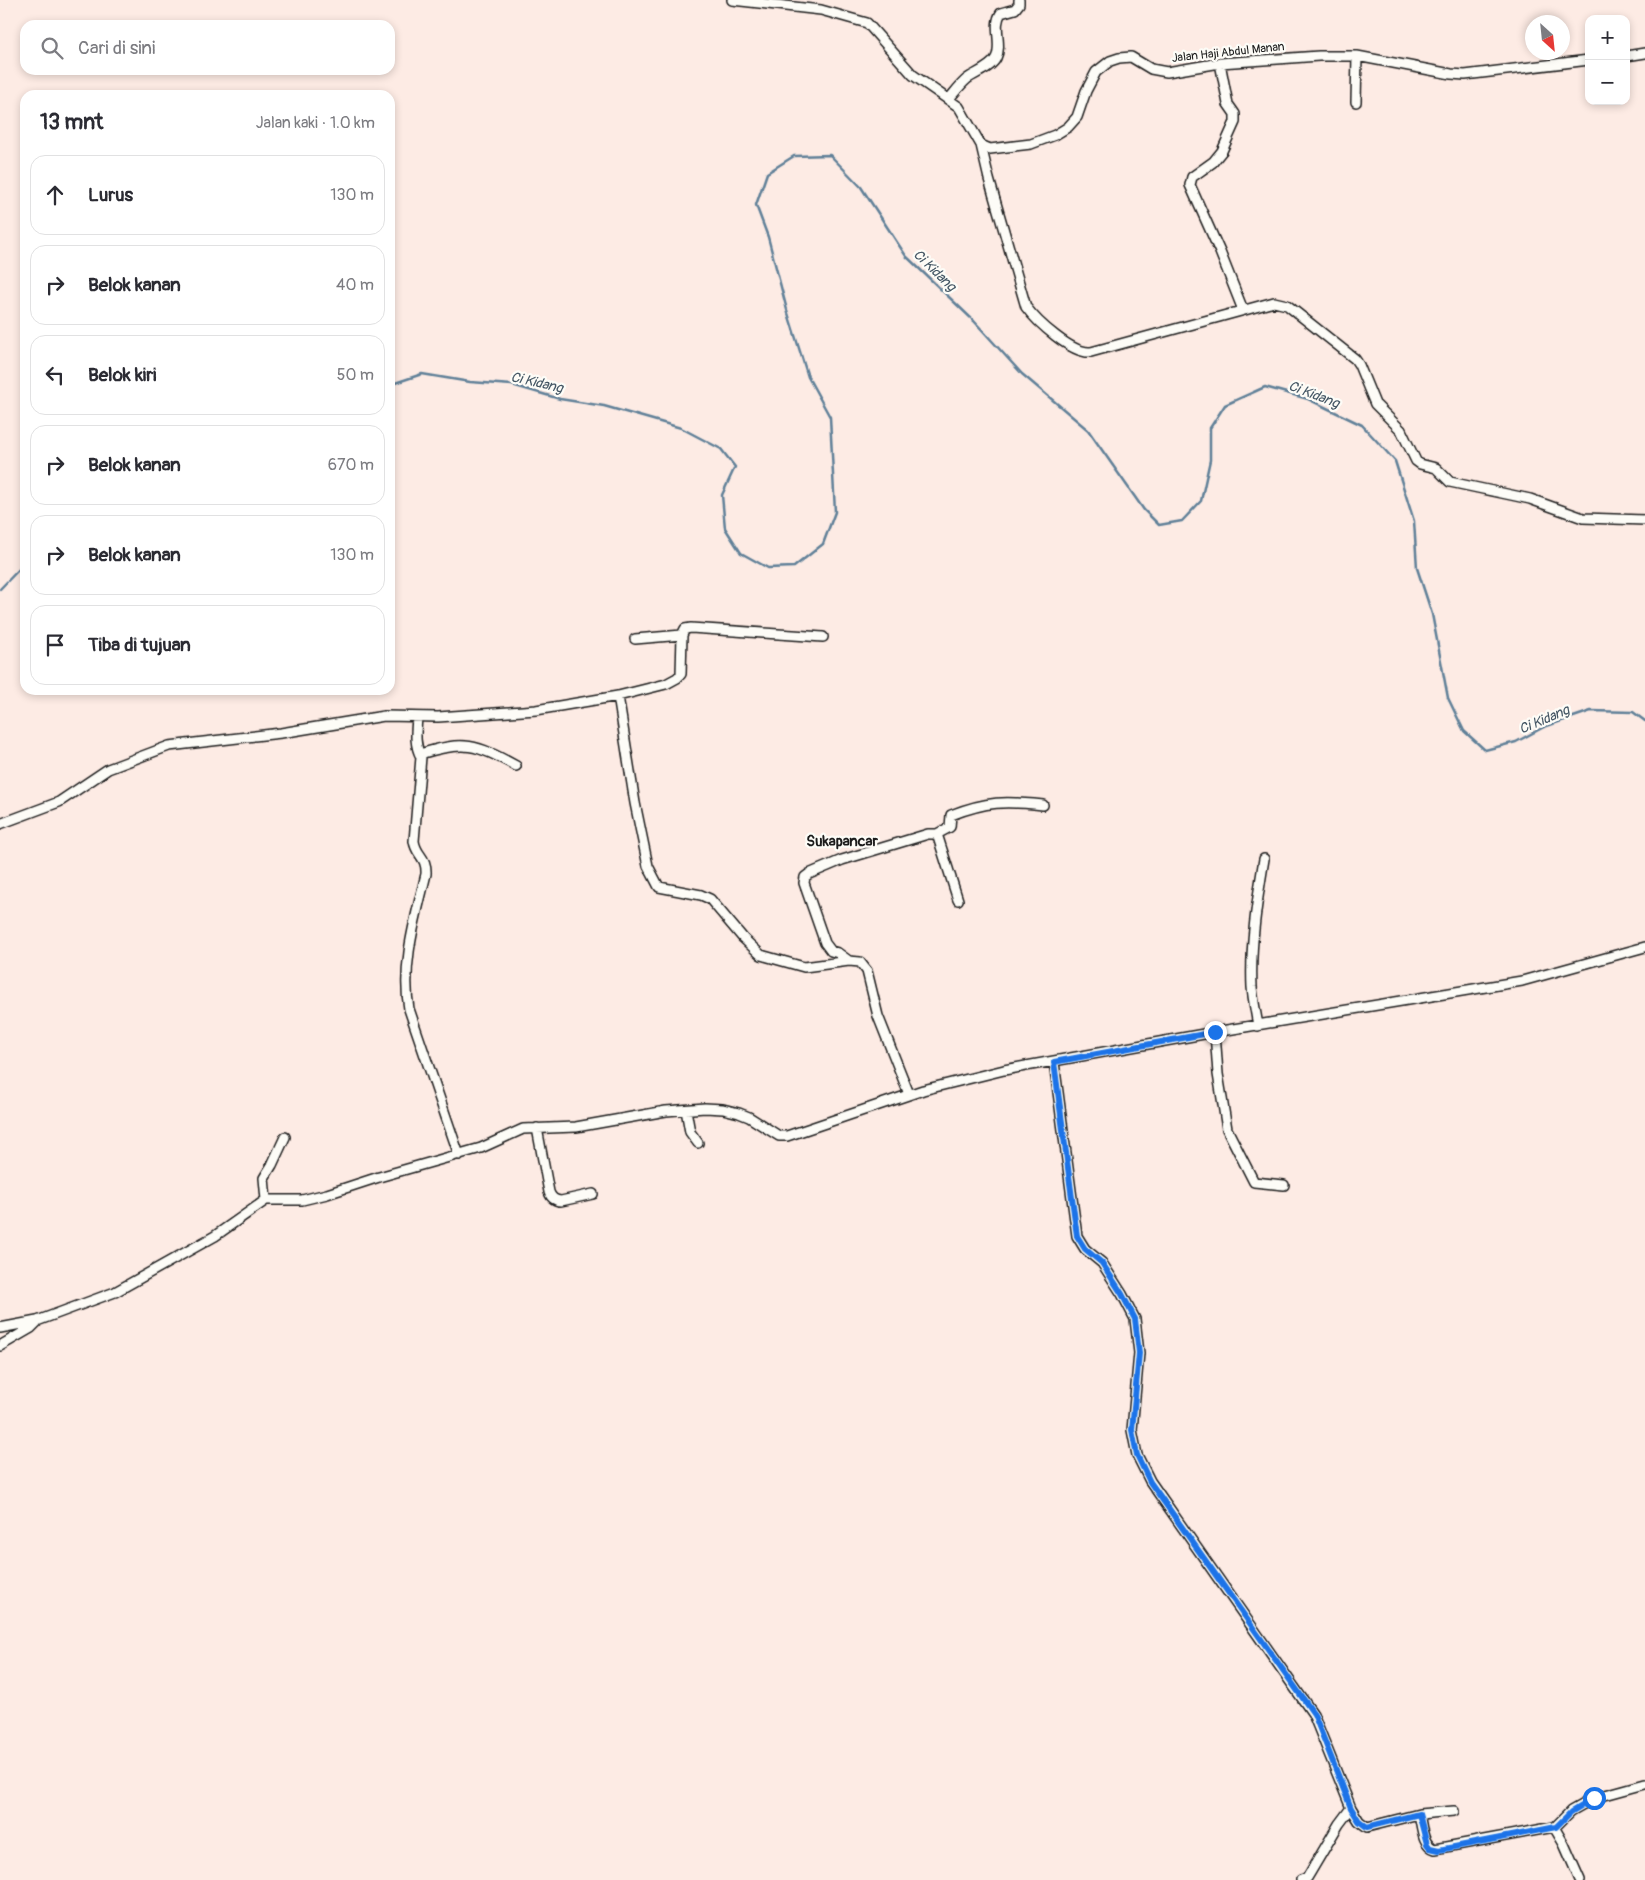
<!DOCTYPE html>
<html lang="id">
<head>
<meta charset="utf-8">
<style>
  :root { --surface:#fff; --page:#f2f2f3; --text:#2b2b33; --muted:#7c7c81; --line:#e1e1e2 }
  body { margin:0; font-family:Pangolin,sans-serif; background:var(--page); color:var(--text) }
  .controls { position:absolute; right:15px; top:15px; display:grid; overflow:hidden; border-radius:10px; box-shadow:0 2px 8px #0003 }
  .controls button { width:45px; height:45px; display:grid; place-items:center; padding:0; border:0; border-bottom:1px solid var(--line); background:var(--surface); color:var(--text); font:25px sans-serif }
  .compass { position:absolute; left:1525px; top:15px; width:45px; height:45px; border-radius:50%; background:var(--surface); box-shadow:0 2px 8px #0003; rotate:153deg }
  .stop { position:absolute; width:15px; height:15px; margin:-11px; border:4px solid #1a73e8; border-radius:50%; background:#fff }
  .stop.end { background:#1a73e8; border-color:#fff; box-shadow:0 1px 5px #0008 }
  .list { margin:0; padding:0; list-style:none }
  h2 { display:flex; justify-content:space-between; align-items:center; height:65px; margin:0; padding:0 20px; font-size:21px }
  h2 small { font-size:16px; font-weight:400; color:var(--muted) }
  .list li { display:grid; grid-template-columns:32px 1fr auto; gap:15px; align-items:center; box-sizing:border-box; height:80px; margin:0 10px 10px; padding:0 10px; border:1px solid var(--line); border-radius:15px }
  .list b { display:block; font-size:19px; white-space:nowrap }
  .list em { font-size:16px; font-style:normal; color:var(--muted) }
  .icon { flex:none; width:28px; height:28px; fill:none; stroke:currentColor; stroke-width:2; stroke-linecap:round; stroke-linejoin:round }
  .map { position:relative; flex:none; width:1645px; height:1880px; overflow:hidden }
  .search { position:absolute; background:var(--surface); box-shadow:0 2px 8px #0003; left:20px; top:20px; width:375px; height:55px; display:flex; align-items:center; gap:12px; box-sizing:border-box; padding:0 18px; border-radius:15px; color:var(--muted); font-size:19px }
  .panel { position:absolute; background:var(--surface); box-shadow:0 2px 8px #0003; left:20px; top:90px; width:375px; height:605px; border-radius:15px }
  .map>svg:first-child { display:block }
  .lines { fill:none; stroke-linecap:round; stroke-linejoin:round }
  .stream { stroke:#608098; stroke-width:2.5 }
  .minor-casing { stroke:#1c1c1c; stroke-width:12 }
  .minor { stroke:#fdfcf7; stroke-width:9 }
  .route { stroke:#1a73e8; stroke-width:6 }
  .labels { text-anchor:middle; stroke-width:4.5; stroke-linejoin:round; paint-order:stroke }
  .street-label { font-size:12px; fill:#1c1c1c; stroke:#fdfcf7 }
  .water-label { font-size:14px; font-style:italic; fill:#445664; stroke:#fdfcf7 }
  .quarter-label { font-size:15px; font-weight:bold; fill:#1c1c1c; stroke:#fdfcf7 }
</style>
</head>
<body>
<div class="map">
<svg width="1645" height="1880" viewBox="0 0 1645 1880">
  <rect width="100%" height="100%" fill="#fdebe4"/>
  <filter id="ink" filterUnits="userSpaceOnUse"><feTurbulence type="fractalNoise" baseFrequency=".02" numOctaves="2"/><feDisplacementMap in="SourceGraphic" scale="10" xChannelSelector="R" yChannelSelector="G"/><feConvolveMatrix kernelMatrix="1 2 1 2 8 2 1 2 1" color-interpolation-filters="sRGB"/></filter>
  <g filter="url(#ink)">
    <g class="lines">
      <path class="stream" d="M390 386 392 384 422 374 470 382 512 385 560 399 604 406 681 428 721 449 735 467 722 495 725 528 741 553 768 568 794 567 823 544 835 512 830 417 808 377 787 310 768 237 756 205 767 173 794 156 830 155 861 187 906 256 974 321 1022 374 1088 430 1144 510 1159 525 1182 521 1201 501 1210 460V428L1225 405 1265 387 1308 399 1362 425 1395 461 1414 521 1417 568 1432 614 1448 698 1464 731 1485 750 1516 742 1544 727 1591 711 1633 712 1645 721
        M0 589 25 563"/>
      <defs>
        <path id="minor" d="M732 0 821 10 867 23 913 75 959 107 981 145 990 149 1031 144 1055 135 1068 127 1077 117 1086 91 1096 72 1110 61 1119 58 1131 57 1151 69 1167 72 1220 63 1319 56H1357L1451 74 1465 75 1589 60
          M1626 56 1645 53
          M1220 63 1228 104 1235 114V122L1222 151 1213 162 1192 177 1190 185 1220 252 1243 310
          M949 99C955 92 960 85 967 79 975 73 991 68 996 58 1003 44 992 26 1001 13L1015 9 1019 4V0
          M1356 102 1357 56
          M981 145 989 179 1026 307C1037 322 1072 354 1091 352L1274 302 1287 305 1355 359 1359 365 1375 404 1401 430 1416 461 1420 464 1436 468 1450 482 1530 499 1583 518 1645 520
          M635 639 682 635
          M618 696 635 803 648 866 659 887 701 895 710 899 743 938 761 955 804 967 849 961 860 962 867 971 878 1016 909 1094
          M417 717C416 732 414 744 421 757L414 841C416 856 427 856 426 874 416 917 401 964 409 1009L459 1155
          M420 754C464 740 476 744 516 766
          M0 824 59 802 108 769 169 746 281 733 384 716 438 717 536 710 618 696 666 684 677 678 681 674 682 635 685 629 691 628 823 637
          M937 834 950 827 951 815C987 801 1005 801 1043 805
          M849 961 838 953 831 951 825 943 804 883 805 877 809 874 842 860 928 834H937L958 900
          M1258 1026C1256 1013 1253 1000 1252 987 1250 945 1257 901 1264 859
          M1215 1032 1218 1074 1227 1129 1254 1182 1284 1185
          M1054 1062 1077 1236 1085 1249 1102 1263 1122 1294 1135 1319 1139 1353 1132 1430 1137 1455 1150 1481 1313 1714 1351 1808 1339 1824 1310 1873 1307 1878 1301 1880
          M686 1110 690 1132 698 1143
          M537 1128 549 1192C551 1198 556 1201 561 1201L593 1194
          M266 1200 264 1178 272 1165 285 1137
          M0 1328 37 1321 115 1292 215 1236 266 1200H302L327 1194 379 1177 481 1148 523 1129 576 1127 666 1111 705 1108 723 1109 739 1113 749 1117 779 1136H787L923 1090 1004 1070 1215 1032 1522 981 1645 947
          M0 1346 31 1328 37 1322
          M1351 1808 1359 1821 1367 1827 1419 1814 1454 1811
          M1419 1814C1422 1826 1422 1845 1435 1849L1554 1827 1564 1844 1580 1880
          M1555 1827 1571 1811 1594 1798 1645 1784"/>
      </defs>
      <use href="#minor" class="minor-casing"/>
      <use href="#minor" class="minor"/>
    </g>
  </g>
  <g class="lines" filter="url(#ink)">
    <path class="route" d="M1215 1032 1054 1062 1077 1236 1085 1249 1102 1263 1122 1294 1135 1319 1139 1353 1132 1430 1137 1455 1150 1482 1314 1714 1351 1808 1359 1821 1367 1827 1419 1814 1427 1844 1430 1848 1439 1850 1556 1827 1571 1812 1594 1798"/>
  </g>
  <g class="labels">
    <g class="street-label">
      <text transform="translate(1228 52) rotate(-6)" y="4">Jalan Haji Abdul Manan</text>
    </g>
    <g class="water-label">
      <text transform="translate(935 270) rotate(44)" y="5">Ci Kidang</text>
      <text transform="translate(537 382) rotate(13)" y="5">Ci Kidang</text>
      <text transform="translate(1314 394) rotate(21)" y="5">Ci Kidang</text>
      <text transform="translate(1544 719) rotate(-23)" y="5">Ci Kidang</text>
    </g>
    <g class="quarter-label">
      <text x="842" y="846">Sukapancar</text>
    </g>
  </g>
</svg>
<div class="controls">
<button>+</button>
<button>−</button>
</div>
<svg class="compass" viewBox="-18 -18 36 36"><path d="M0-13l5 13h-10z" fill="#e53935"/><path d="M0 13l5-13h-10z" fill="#7c7c81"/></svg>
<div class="stop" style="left:1594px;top:1798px"></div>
<div class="stop end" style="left:1215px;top:1032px"></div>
<div class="search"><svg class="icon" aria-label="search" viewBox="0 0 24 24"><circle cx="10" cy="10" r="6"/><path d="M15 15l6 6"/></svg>Cari di sini</div>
<section class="panel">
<h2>13 mnt<small>Jalan kaki · 1.0 km</small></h2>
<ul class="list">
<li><svg class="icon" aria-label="ahead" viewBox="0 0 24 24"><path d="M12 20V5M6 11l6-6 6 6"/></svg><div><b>Lurus</b></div><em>130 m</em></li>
<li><svg class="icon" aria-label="right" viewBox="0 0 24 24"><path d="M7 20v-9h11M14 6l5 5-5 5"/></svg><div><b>Belok kanan</b></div><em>40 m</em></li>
<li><svg class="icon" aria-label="left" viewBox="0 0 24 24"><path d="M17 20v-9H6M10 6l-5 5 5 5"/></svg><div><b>Belok kiri</b></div><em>50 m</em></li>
<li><svg class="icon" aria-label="right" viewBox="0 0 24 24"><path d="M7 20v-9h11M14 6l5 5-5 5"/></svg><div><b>Belok kanan</b></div><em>670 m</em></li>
<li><svg class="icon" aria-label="right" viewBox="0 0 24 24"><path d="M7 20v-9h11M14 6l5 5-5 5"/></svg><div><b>Belok kanan</b></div><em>130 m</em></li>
<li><svg class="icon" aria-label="arrive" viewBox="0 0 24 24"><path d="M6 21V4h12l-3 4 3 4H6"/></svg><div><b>Tiba di tujuan</b></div></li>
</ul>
</section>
</div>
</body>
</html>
